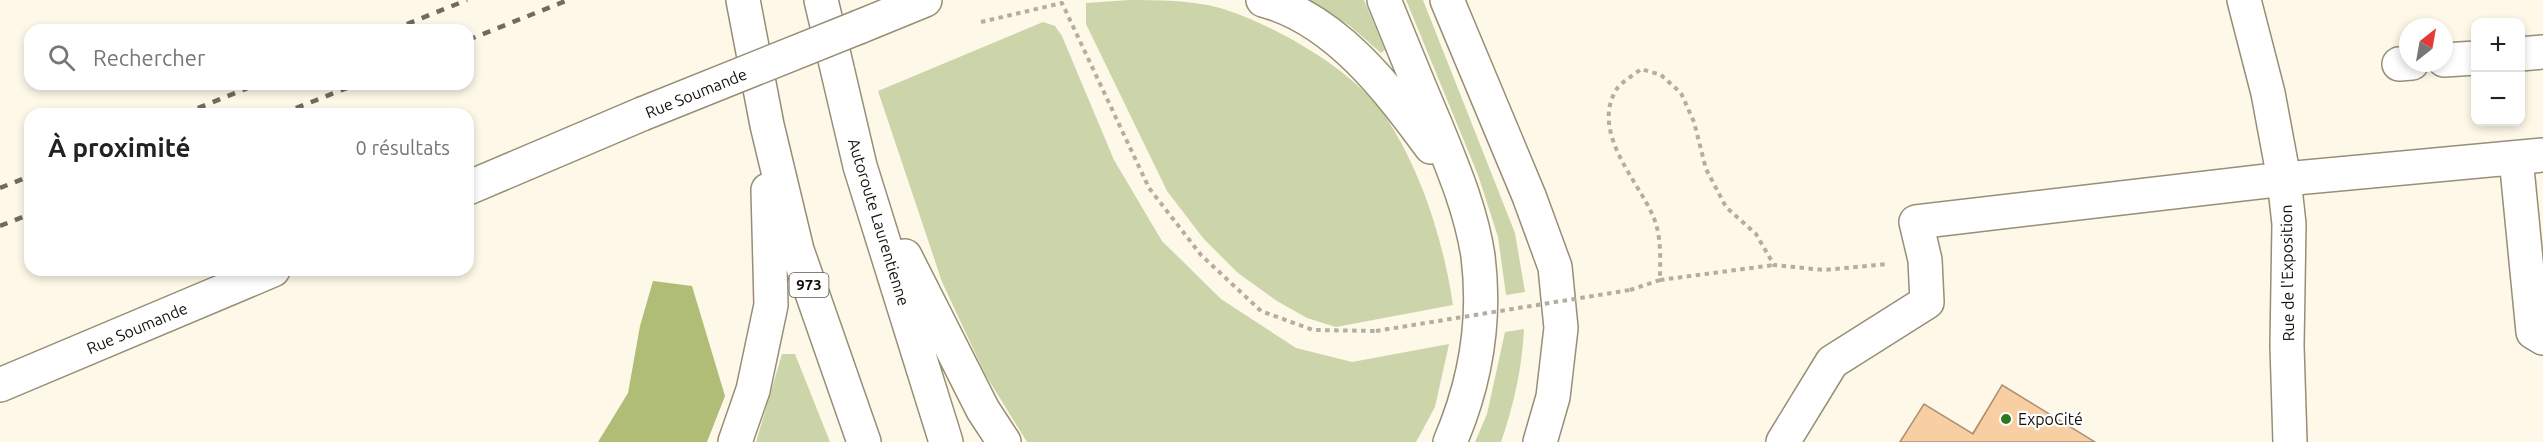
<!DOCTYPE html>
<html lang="fr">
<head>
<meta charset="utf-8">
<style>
  :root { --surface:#fff; --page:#f6f6f6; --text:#222; --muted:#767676; --line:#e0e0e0 }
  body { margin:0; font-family:Ubuntu,sans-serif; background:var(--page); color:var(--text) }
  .controls { position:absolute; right:18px; top:18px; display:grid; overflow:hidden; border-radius:12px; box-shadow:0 3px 9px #0003 }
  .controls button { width:54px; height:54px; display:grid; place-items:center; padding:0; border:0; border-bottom:2px solid var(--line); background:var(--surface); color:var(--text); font:30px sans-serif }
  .compass { position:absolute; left:2399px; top:18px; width:54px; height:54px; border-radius:50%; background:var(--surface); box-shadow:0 3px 9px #0003; rotate:31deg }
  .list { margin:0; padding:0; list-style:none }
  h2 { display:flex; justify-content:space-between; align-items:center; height:78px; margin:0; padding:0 24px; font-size:26px }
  h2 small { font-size:20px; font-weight:400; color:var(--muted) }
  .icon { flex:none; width:33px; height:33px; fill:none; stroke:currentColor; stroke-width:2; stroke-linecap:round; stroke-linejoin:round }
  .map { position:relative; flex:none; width:2543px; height:442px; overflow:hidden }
  .search { position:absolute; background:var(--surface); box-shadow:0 3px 9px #0003; left:24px; top:24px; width:450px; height:66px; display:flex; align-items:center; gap:15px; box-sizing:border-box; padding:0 21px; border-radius:18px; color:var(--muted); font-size:22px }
  .panel { position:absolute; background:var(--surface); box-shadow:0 3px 9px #0003; left:24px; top:108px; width:450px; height:168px; border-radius:18px }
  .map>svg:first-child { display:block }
  .green { fill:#ccd5aa }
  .forest { fill:#b0bd76 }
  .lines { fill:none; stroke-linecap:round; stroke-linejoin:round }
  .minor-casing { stroke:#988e76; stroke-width:36 }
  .highway-casing { stroke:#988e76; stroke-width:36 }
  .path { stroke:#b3aea0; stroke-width:4; stroke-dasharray:4.5 4.5; stroke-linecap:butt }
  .minor { stroke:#fff; stroke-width:33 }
  .highway { stroke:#fff; stroke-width:33 }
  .rail { stroke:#6f6b5f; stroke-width:4.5; stroke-dasharray:8 8; stroke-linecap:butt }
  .minor-bridge-casing { stroke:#988e76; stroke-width:36; stroke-linecap:butt }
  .path-bridge { stroke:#b3aea0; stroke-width:4; stroke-dasharray:4.5 4.5; stroke-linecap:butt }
  .minor-bridge { stroke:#fff; stroke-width:33 }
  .wall { fill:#d5b28b }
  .building { fill:#f8cfa2; stroke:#ae9171; stroke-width:1.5 }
  .poi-dot { fill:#2d781e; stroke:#fff; stroke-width:2 }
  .labels { text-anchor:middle; stroke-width:4.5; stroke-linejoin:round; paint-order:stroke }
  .shield { fill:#fff; stroke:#5a5852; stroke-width:1.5 }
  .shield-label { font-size:15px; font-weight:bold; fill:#141108 }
  .street-label { font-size:16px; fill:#141108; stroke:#fff }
  .poi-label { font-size:16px; fill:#141108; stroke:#fff; text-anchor:start }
</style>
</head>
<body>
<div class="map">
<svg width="2543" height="442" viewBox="0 0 2543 442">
  <rect width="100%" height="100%" fill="#fef8e8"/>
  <path class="green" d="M1129 0C1158 0 1191 0 1220 8 1271 23 1352 69 1383 113 1421 169 1443 239 1453 305L1336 327 1307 318 1277 301 1238 273 1203 238 1167 191 1086 24V3Z
    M1310 0H1364L1385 50 1381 53 1350 26Z
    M1406 0H1423L1515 233 1525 292 1506 295 1498 237 1478 175Z
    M1043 22 1055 26 1062 36 1114 160 1162 241 1221 299 1296 348 1352 362 1449 344 1435 407 1416 442H1027L985 374 942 282 878 91Z
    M1524 329C1522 369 1514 404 1501 442H1475L1487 414 1505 332Z
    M782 354H795L830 442H756Z"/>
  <path class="forest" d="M653 281 692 286 725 396 707 442H598L628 393 640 326Z"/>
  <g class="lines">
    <defs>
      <path id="minor" d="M2244 0 2268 93 2284 179 2289 224 2287 346 2290 442
        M859 27 925 0
        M2520 54 2543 52
        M2444 60 2476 58
        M2399 64 2412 63
        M2516 158 2533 332 2543 338
        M468 188 642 114
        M0 385 273 270
        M1783 442 1832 362 1927 302 1925 260 1916 222 2284 179 2543 155"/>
      <path id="highway" d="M743 0 767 125 797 250 864 442
        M821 0 860 166 946 442
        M1263 0C1336 19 1389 90 1431 147
        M1384 0C1401 42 1418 84 1436 126 1453 168 1471 210 1478 256 1486 320 1475 384 1450 442
        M1447 0 1529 196 1555 267 1561 328 1553 397 1540 442
        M905 256 983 410 1004 442
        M735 442 753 390 771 305 768 190"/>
    </defs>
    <use href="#minor" class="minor-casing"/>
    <use href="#highway" class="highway-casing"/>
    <path class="path" d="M981 22 1062 3 1149 188 1201 255 1261 311 1313 330 1376 331
      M1660 280 1774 265
      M1630 290 1660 280C1660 260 1662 236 1653 216 1637 179 1591 133 1616 90 1621 82 1634 75 1641 69L1661 75 1681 93 1694 122 1706 169 1726 207 1756 234 1774 265 1824 270 1888 264"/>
    <use href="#minor" class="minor"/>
    <use href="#highway" class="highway"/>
    <path class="rail" d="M392 30 467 0
      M468 40 568 0
      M183 114 258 84
      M281 114 357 84
      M0 188 30 176
      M0 226 30 214"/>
    <defs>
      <path id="minor-bridge" d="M642 114 859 27"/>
    </defs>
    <use href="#minor-bridge" class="minor-bridge-casing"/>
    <path class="path-bridge" d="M1376 331 1630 290"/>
    <use href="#minor-bridge" class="minor-bridge"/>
  </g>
  <path class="wall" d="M2002 385 2095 442H1899L1924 404 1972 433Z"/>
  <path class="building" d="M2002 385 2095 442H1900L1924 404 1973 434Z"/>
  <circle class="poi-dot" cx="2006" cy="419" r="6"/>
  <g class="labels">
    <rect class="shield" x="789.5" y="273" width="39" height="24" rx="4.5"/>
    <g class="shield-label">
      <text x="809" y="290">973</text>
    </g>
    <g class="street-label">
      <text transform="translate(696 93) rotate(-22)" y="6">Rue Soumande</text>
      <text transform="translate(879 222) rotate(73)" y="6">Autoroute Laurentienne</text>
      <text transform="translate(2287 273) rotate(-91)" y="6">Rue de l'Exposition</text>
      <text transform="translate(137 328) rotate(-23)" y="6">Rue Soumande</text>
    </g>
    <g class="poi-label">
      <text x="2018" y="425">ExpoCité</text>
    </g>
  </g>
</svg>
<div class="controls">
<button>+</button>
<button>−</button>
</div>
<svg class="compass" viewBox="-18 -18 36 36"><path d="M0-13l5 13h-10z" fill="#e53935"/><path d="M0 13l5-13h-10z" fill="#767676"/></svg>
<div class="search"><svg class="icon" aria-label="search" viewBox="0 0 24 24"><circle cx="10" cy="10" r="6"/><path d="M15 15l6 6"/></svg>Rechercher</div>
<section class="panel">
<h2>À proximité<small>0 résultats</small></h2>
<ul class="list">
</ul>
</section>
</div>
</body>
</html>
